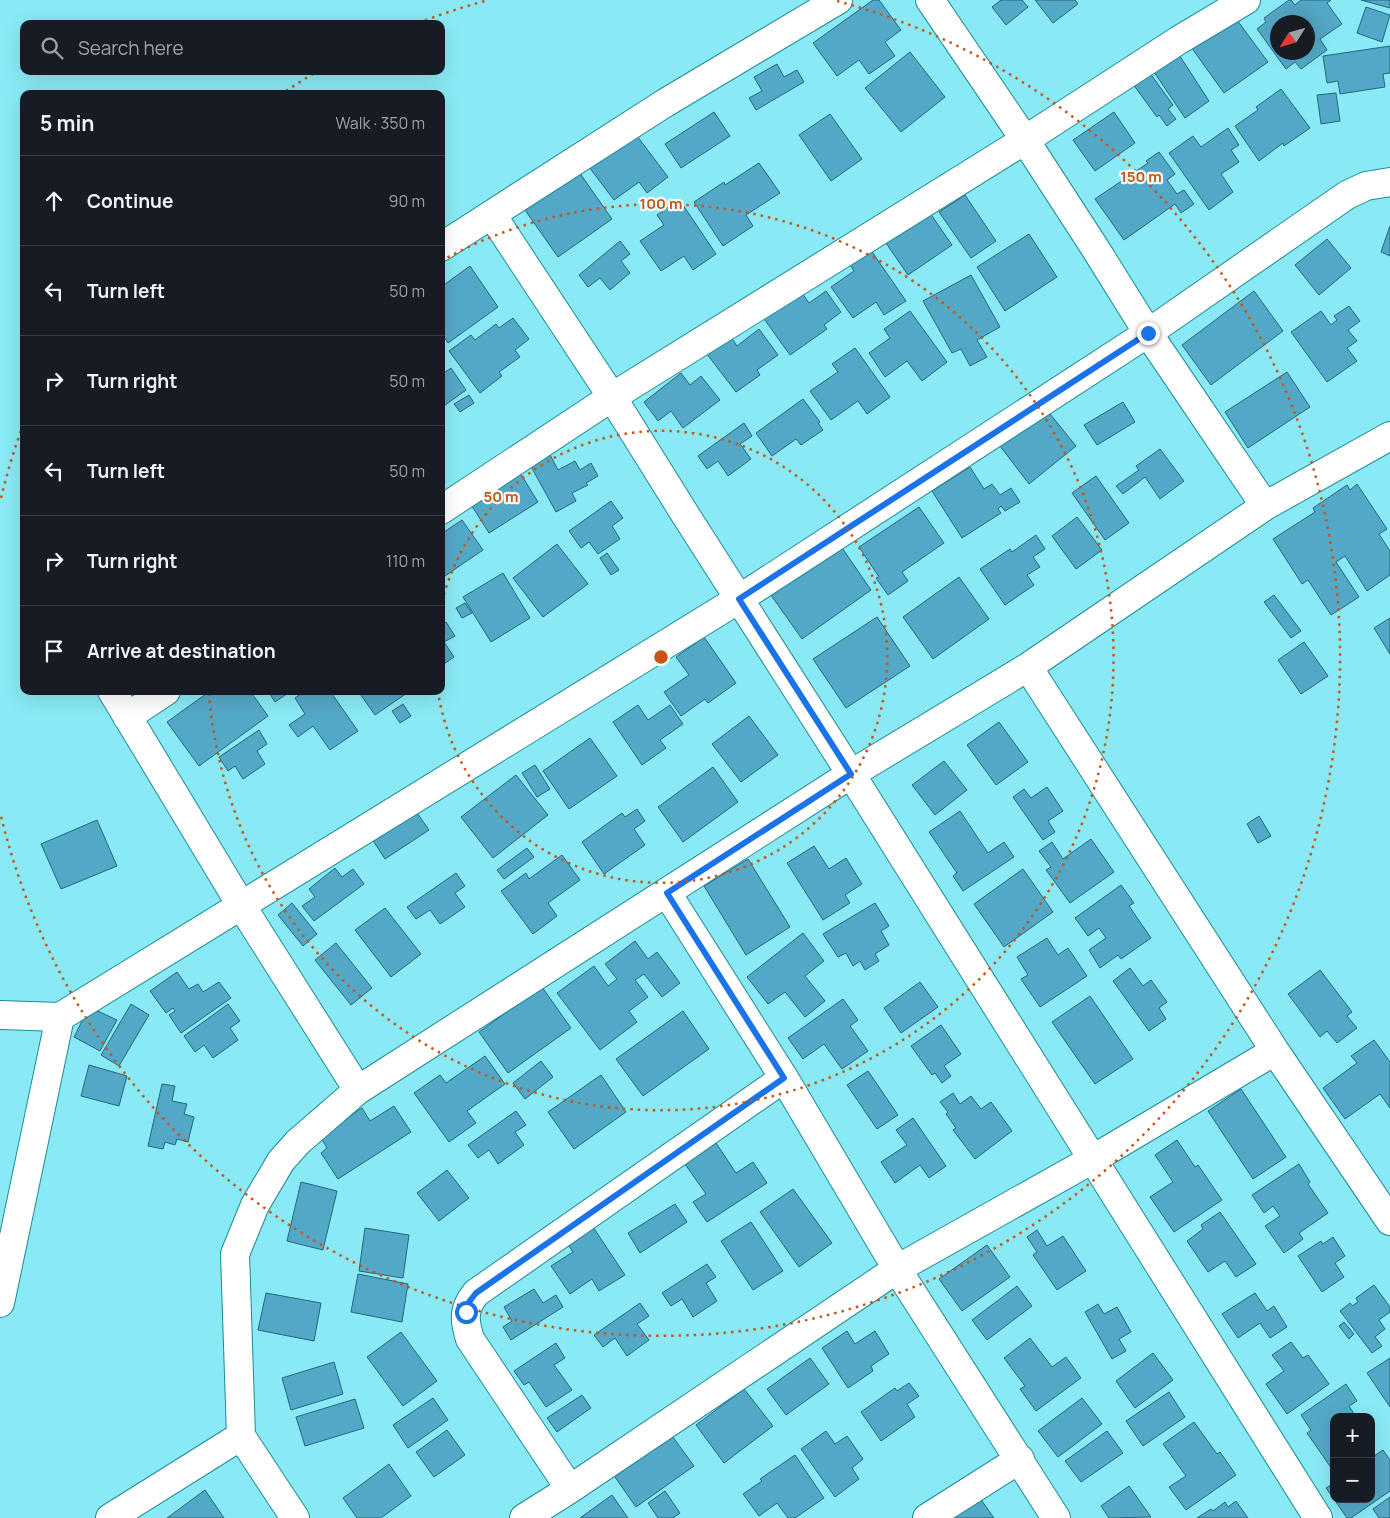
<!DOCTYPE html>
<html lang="en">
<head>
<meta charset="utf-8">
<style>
  :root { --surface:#171b24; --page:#20242c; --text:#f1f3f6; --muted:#9ea1a6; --line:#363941 }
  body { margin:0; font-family:Manrope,sans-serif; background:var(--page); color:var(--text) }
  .controls { position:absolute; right:15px; bottom:15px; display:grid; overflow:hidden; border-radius:10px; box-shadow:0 5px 20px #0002 }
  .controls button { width:45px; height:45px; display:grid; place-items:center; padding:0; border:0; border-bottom:1px solid var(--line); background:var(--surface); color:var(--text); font:25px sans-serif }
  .compass { position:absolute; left:1270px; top:15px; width:45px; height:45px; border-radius:50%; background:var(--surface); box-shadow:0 5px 20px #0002; rotate:233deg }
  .stop { position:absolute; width:15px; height:15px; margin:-11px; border:4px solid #1a73e8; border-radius:50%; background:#fff }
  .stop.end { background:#1a73e8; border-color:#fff; box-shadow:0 1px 5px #0008 }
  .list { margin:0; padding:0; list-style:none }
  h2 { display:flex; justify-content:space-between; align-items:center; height:65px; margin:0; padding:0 20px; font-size:21px }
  h2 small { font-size:16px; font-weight:400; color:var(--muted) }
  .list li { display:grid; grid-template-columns:32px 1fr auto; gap:15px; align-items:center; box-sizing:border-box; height:90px; padding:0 20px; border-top:1px solid var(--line) }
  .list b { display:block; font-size:19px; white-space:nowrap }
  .list em { font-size:16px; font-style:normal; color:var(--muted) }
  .icon { flex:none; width:28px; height:28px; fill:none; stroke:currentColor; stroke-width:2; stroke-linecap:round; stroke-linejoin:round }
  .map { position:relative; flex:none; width:1390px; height:1518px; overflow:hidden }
  .search { position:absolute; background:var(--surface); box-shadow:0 5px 20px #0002; left:20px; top:20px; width:425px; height:55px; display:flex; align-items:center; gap:12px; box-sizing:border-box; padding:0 18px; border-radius:10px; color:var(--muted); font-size:19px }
  .panel { position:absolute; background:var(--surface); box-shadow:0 5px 20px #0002; left:20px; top:90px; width:425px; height:605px; border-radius:10px }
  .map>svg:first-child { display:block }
  .building { fill:#54a8c7; stroke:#24667d; fill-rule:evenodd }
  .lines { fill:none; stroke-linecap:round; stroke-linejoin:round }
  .minor-casing { stroke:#1d8b95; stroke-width:30 }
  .minor { stroke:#fff; stroke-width:28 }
  .route { stroke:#1a73e8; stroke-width:6 }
  .ring { fill:none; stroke:#c85514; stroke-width:2.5; stroke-dasharray:2.5 5 }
  .centre { fill:#c85514; stroke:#ebfdff; stroke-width:2.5 }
  .ring-label { font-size:15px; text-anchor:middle; font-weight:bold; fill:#c85514; stroke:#ebfdff; stroke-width:4.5; stroke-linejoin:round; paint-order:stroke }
</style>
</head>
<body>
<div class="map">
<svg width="1390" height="1518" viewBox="0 0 1390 1518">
  <rect width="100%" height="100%" fill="#89eaf5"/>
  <path class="building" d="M873 0H879L901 30 885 42 895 56 869 74 859 60 837 76 813 43Z
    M1001 0H1022L1028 7 1006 25 992 7Z
    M1035 0H1075L1078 4 1053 23Z
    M1289 0H1291L1295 5 1301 0H1331L1327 3 1342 24 1320 39 1327 50 1301 69 1295 62 1286 69 1257 29 1266 22 1264 18ZM1278 22H1308V52H1278Z
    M1361 0H1390V8Z
    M1366 7 1390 15 1382 42 1357 33Z
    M1234 16 1268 62 1224 93 1191 47Z
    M1390 46V73L1383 74 1385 87 1340 94 1338 81 1327 83 1323 56Z
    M1176 50 1209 101 1185 118 1150 66Z
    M910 52 945 97 901 132 865 88Z
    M777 64 784 77 797 70 804 82 756 110 749 98 762 91 754 77Z
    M1147 69 1173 105 1168 109 1176 119 1167 126 1159 115 1157 117 1130 80Z
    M1281 89 1310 128 1284 146 1283 143 1259 161 1235 126 1258 110 1256 107Z
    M1336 93 1340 121 1321 124 1317 95Z
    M714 112 730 136 681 168 665 144Z
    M1114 112 1135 143 1095 171 1073 140Z
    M830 114 862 159 831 181 799 135Z
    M1228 128 1239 145 1231 150 1239 162 1221 174 1233 192 1209 210 1169 153 1193 136 1201 147Z
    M634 132 668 177 647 193 639 182 614 200 586 163Z
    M1159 152 1175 174 1167 180 1177 194 1184 190 1194 204 1181 213 1175 204 1124 240 1095 199 1148 163 1146 161Z
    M759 163 780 193 746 215 753 226 723 246 694 202 724 182 725 185Z
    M579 172 612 219 558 257 525 210Z
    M965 195 996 241 971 258 939 212Z
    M679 199 716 254 693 270 684 256 661 271 640 241 664 225 657 215Z
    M930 213 952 245 908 275 886 243Z
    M1390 226V256L1381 252Z
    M1029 234 1057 277 1005 311 977 267Z
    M1327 239 1351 268 1319 295 1295 265Z
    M620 241 630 254 621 261 630 273 610 290 600 278 588 287 579 275Z
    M868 246 906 301 884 315 876 302 853 318 831 287 854 271 847 260Z
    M470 266 498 307 448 343 441 333V287Z
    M971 275 1000 327 977 340 987 357 970 366 961 349 952 353 923 301Z
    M800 290 809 303 826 291 841 312 824 325 827 329 790 355 762 316Z
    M1254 291 1283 331 1211 385 1182 345Z
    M1349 306 1360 321 1348 330 1357 341 1347 348 1357 361 1327 382 1291 332 1321 311 1331 325 1337 320 1334 316Z
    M910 311 947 362 922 381 907 361 885 377 869 353 890 338 884 329Z
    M513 318 529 339 515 350 520 357 499 372 502 376 480 393 449 351 471 335 475 340 496 324 499 328Z
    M759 329 778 355 757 370 760 375 736 392 703 349 727 331 737 346Z
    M855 348 890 397 867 414 858 401 831 420 810 391 838 372 832 364Z
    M451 368 466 390 441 408V375Z
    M1287 372 1310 407 1248 448 1225 412Z
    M681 373 690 385 701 376 720 400 683 428 671 411 658 421 644 402Z
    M469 395 474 403 460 412 454 404Z
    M803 399 820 422 818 423 823 430 801 445 796 439 772 456 756 433Z
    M1123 402 1135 422 1097 445 1084 425Z
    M1046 409 1076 446 1029 484 1000 446Z
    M744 423 752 436 740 444 751 459 728 476 718 461 707 469 698 456Z
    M547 449 558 470 575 461 580 470 591 463 598 476 586 483 588 485 572 493 576 501 556 512 528 461Z
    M1160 449 1184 481 1160 499 1145 477 1123 494 1116 486 1139 470 1136 466Z
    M970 467 984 489 992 484 1000 495 1011 488 1020 502 1005 511 1001 506 998 509 1001 513 962 538 932 491Z
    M519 471 538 502 489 533 470 503Z
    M1096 476 1129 523 1105 540 1072 493Z
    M1357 484 1387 529 1379 534 1390 551V575L1367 591 1345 556 1336 562 1359 597 1331 615 1308 580 1302 584 1273 539 1315 512 1313 508 1347 485 1350 490Z
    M611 501 623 518 612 526 620 539 598 554 589 542 581 548 569 531Z
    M919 507 944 543 902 572 908 581 888 595 876 578 879 577 859 547Z
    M1077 517 1102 550 1076 569 1052 536Z
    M462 520 483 550 442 578 441 534Z
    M1036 535 1045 549 1033 557 1040 567 1027 575 1034 585 1005 605 980 569 1010 549 1012 552Z
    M838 542 871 590 802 639 768 591Z
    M557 544 588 584 543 617 513 578Z
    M607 553 619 570 611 575 600 558Z
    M503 573 530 618 491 642 463 597Z
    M959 577 989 619 933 659 903 617Z
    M1274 595 1301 631 1291 638 1264 602Z
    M465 603 472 613 462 618 456 608Z
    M877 617 910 666 846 708 813 659Z
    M1390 618V654L1374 628Z
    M446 622 455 636 444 642 454 657 441 666V625Z
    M704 637 736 683 708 703 705 699 681 716 664 692 689 675 676 657Z
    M1304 642 1328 676 1301 694 1278 660Z
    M210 691H250L268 716 199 766 167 722Z
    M268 691H291L275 702Z
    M305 691H330L358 731 330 750 313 726 298 737 289 725 305 714 295 698Z
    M358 691H410L375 715Z
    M403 704 411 716 400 723 392 711Z
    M638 705 648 720 670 705 683 724 660 740 666 748 642 765 613 722Z
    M749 716 778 755 741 782 712 744Z
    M999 722 1028 762 996 785 967 745Z
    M259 730 267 744 257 751 265 764 243 779 235 766 228 771 219 757Z
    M590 738 617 776 569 809 543 771Z
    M944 761 967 790 935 815 912 785Z
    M535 765 550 789 537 797 522 773Z
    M713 767 738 802 683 842 658 807Z
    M516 775 548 815 493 858 461 817Z
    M1047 787 1063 811 1048 821 1055 832 1043 840 1013 797 1024 789 1031 798Z
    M413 807 429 830 385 859 370 836Z
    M637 809 645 821 634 829 645 845 604 874 582 842 622 813 625 817Z
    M960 811 988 853 1004 842 1014 857 963 891 953 876 957 873 929 832Z
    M1259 816 1271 836 1258 843 1247 824Z
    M97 820 117 866 61 889 41 844Z
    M1091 839 1114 872 1070 903 1046 870 1051 867 1039 851 1052 842 1063 859Z
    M814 846 829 869 846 858 862 884 845 895 850 903 823 920 787 863Z
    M527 848 534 857 504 879 497 870Z
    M562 855 580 880 548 903 557 916 533 934 501 891 526 873 529 879Z
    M748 859 790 927 746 955 704 886Z
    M335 868 342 877 353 869 364 884 314 921 302 906 315 897 309 889Z
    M1023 869 1053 912 1004 947 974 904Z
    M456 873 465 886 455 893 465 907 440 924 430 910 416 919 407 907Z
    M1121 885 1134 903 1129 906 1151 938 1121 959 1118 955 1100 968 1089 950 1106 938 1099 928 1088 936 1075 918Z
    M292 903 317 934 303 946 278 915Z
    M875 903 889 926 881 931 889 945 875 954 879 961 865 970 860 961 853 966 846 953 838 957 823 934Z
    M385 908 421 954 391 977 355 930Z
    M803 933 824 961 805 976 825 1001 805 1017 785 992 768 1004 747 977Z
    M1047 938 1058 955 1068 948 1087 976 1040 1007 1021 979 1028 975 1017 957Z
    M635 941 648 959 657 952 680 983 662 997 644 974 635 980 648 997 629 1011 637 1022 600 1050 557 993 594 966 608 986 617 979 605 964Z
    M336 943 372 988 351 1005 315 960Z
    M1130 968 1143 986 1151 980 1167 1002 1159 1008 1166 1019 1149 1031 1113 981Z
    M1320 970 1352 1012 1347 1016 1357 1028 1337 1043 1327 1031 1320 1037 1288 994Z
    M177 972 189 989 198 984 203 992 219 982 231 998 181 1033 169 1015 175 1011 173 1008 166 1013 150 991Z
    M920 982 938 1007 901 1033 884 1008Z
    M542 987 571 1028 508 1073 479 1032Z
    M1090 996 1133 1059 1095 1084 1052 1022Z
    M843 999 858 1020 850 1026 868 1051 842 1069 824 1044 803 1059 788 1038Z
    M131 1004 149 1015 119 1066 101 1055Z
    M228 1004 240 1021 230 1028 238 1040 213 1058 204 1045 195 1052 184 1036Z
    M89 1007 117 1020 100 1051 74 1037Z
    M683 1011 709 1049 643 1096 616 1059Z
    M941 1025 961 1054 944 1066 951 1076 942 1083 935 1073 932 1075 911 1046Z
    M1374 1040 1390 1062V1108L1380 1094 1345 1119 1323 1088 1357 1063 1351 1056Z
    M485 1056 505 1084 467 1111 476 1123 449 1142 414 1093 440 1075 446 1083Z
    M541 1061 553 1077 525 1099 513 1083Z
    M89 1065 127 1076 119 1106 81 1096Z
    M868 1071 898 1115 877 1129 847 1085Z
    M601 1075 626 1112 574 1149 548 1112Z
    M162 1084 175 1086 172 1101 187 1104 184 1114 194 1117 188 1142 177 1139 175 1145 165 1142 163 1149 148 1146Z
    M1241 1089 1286 1157 1253 1179 1208 1111Z
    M953 1093 960 1104 971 1096 981 1109 991 1102 1012 1131 975 1159 953 1130 956 1128 946 1114 948 1112 940 1102Z
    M394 1106 411 1132 338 1179 321 1153 327 1148 320 1136 362 1108 370 1121Z
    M516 1111 526 1125 515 1132 524 1145 498 1164 489 1150 478 1158 468 1145Z
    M913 1118 946 1166 929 1178 920 1165 895 1183 881 1162 907 1145 896 1130Z
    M1177 1140 1195 1167 1198 1165 1222 1200 1174 1232 1150 1197 1173 1182 1155 1155Z
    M716 1143 736 1173 753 1162 767 1183 707 1222 693 1202 706 1194 685 1164Z
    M1299 1164 1310 1182 1308 1184 1328 1213 1299 1233 1303 1239 1284 1253 1265 1226 1280 1216 1273 1206 1264 1213 1252 1195Z
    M447 1170 469 1198 439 1221 417 1193Z
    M301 1182 337 1191 323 1250 287 1241Z
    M793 1189 832 1243 799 1267 760 1212Z
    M675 1204 687 1222 640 1253 628 1233Z
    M1220 1212 1256 1264 1236 1277 1225 1261 1208 1272 1187 1241 1203 1229 1201 1225Z
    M751 1222 783 1271 753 1290 721 1241Z
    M591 1224 625 1275 599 1291 592 1279 570 1294 551 1266 573 1252 565 1240Z
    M365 1228 409 1235 403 1278 359 1271Z
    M1037 1230 1047 1246 1063 1236 1086 1271 1057 1290 1033 1255 1037 1252 1027 1237Z
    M1333 1237 1345 1256 1335 1263 1344 1277 1322 1292 1298 1256 1321 1241 1323 1244Z
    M987 1245 1010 1277 962 1311 939 1279Z
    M707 1264 716 1277 706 1283 717 1301 693 1317 682 1299 671 1306 662 1293Z
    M358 1274 408 1284 402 1322 351 1312Z
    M1374 1285 1390 1307V1312L1379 1320 1385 1329 1375 1337 1382 1346 1372 1353 1340 1311 1350 1303 1352 1306 1358 1302 1356 1298Z
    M1017 1286 1032 1306 987 1340 972 1320Z
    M534 1289 543 1303 556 1295 563 1307 511 1340 503 1327 512 1321 504 1307Z
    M266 1293 321 1303 314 1341 258 1330Z
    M1255 1293 1267 1311 1274 1306 1287 1327 1270 1338 1260 1323 1238 1338 1222 1314Z
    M640 1303 649 1316 637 1324 649 1340 627 1356 615 1338 603 1347 594 1335Z
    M1098 1304 1104 1314 1117 1307 1131 1332 1119 1339 1126 1351 1112 1359 1085 1312Z
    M1344 1322 1354 1334 1349 1339 1339 1326Z
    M847 1331 855 1344 875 1331 889 1354 871 1366 873 1371 848 1388 822 1348Z
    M401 1332 437 1381 403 1406 367 1357Z
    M1030 1338 1052 1367 1066 1357 1081 1378 1036 1411 1020 1389 1025 1386 1004 1358Z
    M1291 1342 1303 1358 1308 1355 1329 1384 1287 1414 1266 1384 1284 1371 1272 1355Z
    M556 1343 565 1358 554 1365 572 1390 546 1407 529 1382 524 1385 514 1371Z
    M1153 1353 1173 1380 1135 1408 1116 1381Z
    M810 1358 829 1384 786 1415 767 1389Z
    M1390 1358V1407L1367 1373Z
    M334 1362 343 1394 291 1410 282 1378Z
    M909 1383 919 1396 907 1404 915 1417 881 1441 861 1412 895 1388 897 1391Z
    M1346 1384 1357 1401 1349 1406 1356 1417H1334V1472L1307 1433 1311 1430 1301 1415Z
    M744 1389 773 1426 724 1463 696 1425Z
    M1169 1392 1185 1417 1143 1446 1126 1421Z
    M582 1395 591 1408 557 1432 547 1418Z
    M433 1398 448 1420 408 1448 393 1425Z
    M1082 1398 1102 1424 1058 1457 1038 1431Z
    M355 1399 364 1428 305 1446 296 1417Z
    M1194 1422 1217 1454 1220 1452 1236 1475 1186 1510 1169 1487 1186 1476 1163 1444Z
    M667 1429 694 1466 636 1507 610 1470Z
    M447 1430 465 1455 434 1477 416 1452Z
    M826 1431 835 1444 847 1436 863 1459 852 1468 859 1479 835 1497 801 1449Z
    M1107 1431 1123 1453 1081 1482 1065 1461Z
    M1383 1450 1390 1460V1491L1351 1518H1347L1334 1499H1371V1458Z
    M795 1455 824 1498 795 1518H788L777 1503 759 1516 743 1494 762 1481 760 1479Z
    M389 1464 411 1496 381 1518H357L343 1498Z
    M1334 1483V1499L1326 1488Z
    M1129 1486 1151 1517 1109 1518 1101 1506Z
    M205 1490 224 1518H167Z
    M665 1491 680 1513 673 1518H658L648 1503Z
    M977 1494 994 1518H946Z
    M612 1495 628 1518H580Z
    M1390 1497V1518H1379L1373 1509Z
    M1236 1501 1248 1518H1197L1211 1509 1213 1511 1225 1502 1228 1507Z"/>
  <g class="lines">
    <defs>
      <path id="minor" d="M930 0 1025 140 1095 248 1148 333 1265 506
        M492 215 612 397 683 511 851 774 1318 1518
        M441 247 665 103 838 0
        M441 510 612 397 1025 140 1179 40 1246 0
        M1028 667 1275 1051 1390 1221
        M112 691 241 905 358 1090
        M127 717 166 691
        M667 893 784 1078 897 1269 1056 1518
        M0 1015 60 1017 739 599 1148 333 1347 195 1366 186 1390 182
        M0 1303 60 1017
        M570 1489 470 1339C464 1320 463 1309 476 1293L784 1078
        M110 1518 241 1436
        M295 1518 241 1436 235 1254 255 1205 281 1161 298 1142 358 1090 851 774 1028 667 1265 506 1390 436
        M524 1518 570 1489 897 1269 1093 1159 1275 1051
        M927 1518 1020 1459"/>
    </defs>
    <use href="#minor" class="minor-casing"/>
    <use href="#minor" class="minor"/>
  </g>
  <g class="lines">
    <path class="route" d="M466 1312 469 1302 476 1293 784 1078 667 893 851 774 739 599 1148 333"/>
  </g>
  <g class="ring">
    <path d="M442 602A226 226 0 1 1 438 692"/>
    <path d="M441 261A453 453 0 1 1 209 693"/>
    <path d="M1 498A679 679 0 0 1 23 425M286 91A679 679 0 0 1 316 72M418 23A679 679 0 0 1 485 1M837 1A679 679 0 1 1 1 816"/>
  </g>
  <circle cx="661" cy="657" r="8" class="centre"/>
  <g class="ring-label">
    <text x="1141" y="182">150 m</text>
    <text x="661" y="209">100 m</text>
    <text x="501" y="502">50 m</text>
  </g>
</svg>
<div class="controls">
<button>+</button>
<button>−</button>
</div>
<svg class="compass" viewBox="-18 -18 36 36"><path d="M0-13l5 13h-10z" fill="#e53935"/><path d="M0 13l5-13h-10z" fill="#9ea1a6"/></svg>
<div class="stop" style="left:466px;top:1312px"></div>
<div class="stop end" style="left:1148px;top:333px"></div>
<div class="search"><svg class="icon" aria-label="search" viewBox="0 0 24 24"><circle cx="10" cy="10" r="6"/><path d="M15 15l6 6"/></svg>Search here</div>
<section class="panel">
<h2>5 min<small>Walk · 350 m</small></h2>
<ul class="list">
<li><svg class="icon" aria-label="ahead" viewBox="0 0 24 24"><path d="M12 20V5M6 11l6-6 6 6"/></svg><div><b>Continue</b></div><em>90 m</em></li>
<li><svg class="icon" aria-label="left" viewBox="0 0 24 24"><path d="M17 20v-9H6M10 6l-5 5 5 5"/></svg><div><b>Turn left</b></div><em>50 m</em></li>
<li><svg class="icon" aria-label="right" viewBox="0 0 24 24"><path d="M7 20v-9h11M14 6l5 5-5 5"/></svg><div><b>Turn right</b></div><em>50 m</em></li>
<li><svg class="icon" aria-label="left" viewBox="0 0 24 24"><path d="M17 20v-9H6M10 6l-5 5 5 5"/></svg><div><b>Turn left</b></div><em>50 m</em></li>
<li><svg class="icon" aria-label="right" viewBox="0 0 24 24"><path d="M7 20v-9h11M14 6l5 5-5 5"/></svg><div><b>Turn right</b></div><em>110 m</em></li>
<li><svg class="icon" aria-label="arrive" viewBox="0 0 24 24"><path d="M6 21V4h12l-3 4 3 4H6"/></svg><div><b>Arrive at destination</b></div></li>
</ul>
</section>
</div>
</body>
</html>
